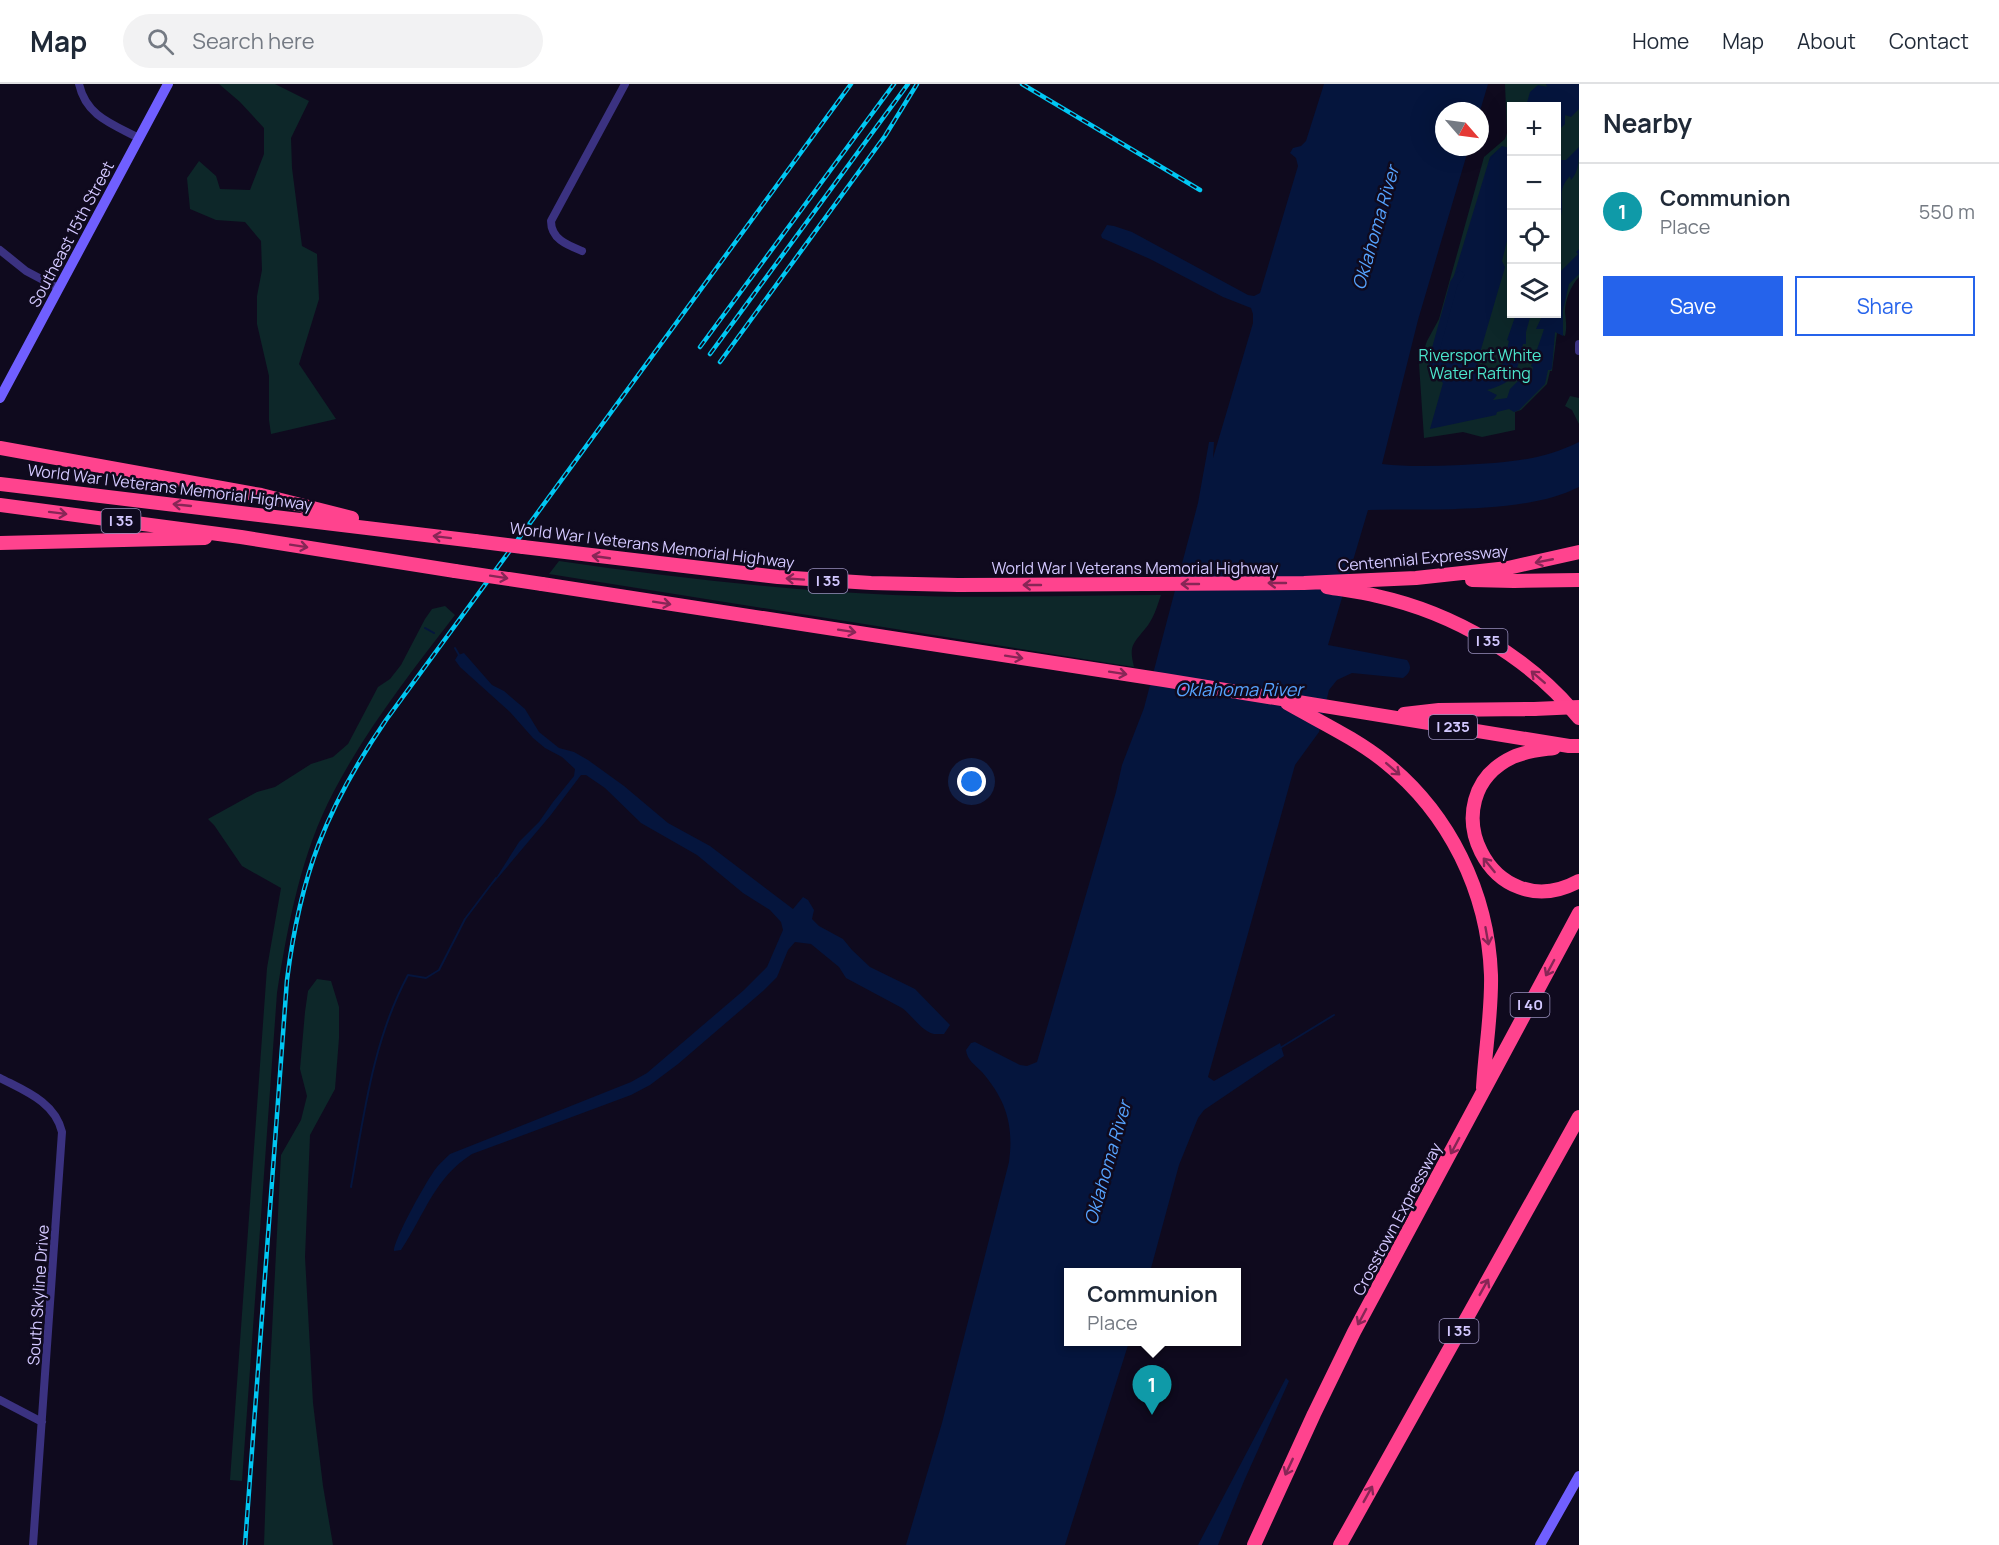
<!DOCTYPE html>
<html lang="en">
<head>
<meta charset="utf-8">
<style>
  :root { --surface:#fff; --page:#f2f2f3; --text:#1f2937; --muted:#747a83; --line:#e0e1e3; --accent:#2563eb }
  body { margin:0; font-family:Manrope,sans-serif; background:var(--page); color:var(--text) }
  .controls { position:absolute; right:18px; top:18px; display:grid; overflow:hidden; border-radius:0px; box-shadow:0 6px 24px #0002 }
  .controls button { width:54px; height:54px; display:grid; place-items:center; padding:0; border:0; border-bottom:2px solid var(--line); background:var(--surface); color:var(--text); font:30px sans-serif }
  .compass { position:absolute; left:1435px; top:18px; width:54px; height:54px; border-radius:50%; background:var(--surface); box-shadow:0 6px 24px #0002; rotate:118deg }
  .you { position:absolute; left:972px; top:698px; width:21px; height:21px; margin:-15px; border:4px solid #fff; border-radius:50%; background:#1a73e8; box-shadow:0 0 0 9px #1a73e833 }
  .badge { display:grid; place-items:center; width:39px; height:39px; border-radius:50%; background:var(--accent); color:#fff; font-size:20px; font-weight:700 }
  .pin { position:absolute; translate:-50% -50px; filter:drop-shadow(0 2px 3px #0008) }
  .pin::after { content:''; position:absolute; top:32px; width:21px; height:18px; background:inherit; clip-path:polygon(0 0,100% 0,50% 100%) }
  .popup { position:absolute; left:1064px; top:1184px; width:177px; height:78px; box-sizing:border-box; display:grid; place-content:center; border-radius:0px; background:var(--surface); filter:drop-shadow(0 2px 4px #0005); font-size:20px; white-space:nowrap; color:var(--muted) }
  .popup b { font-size:22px; color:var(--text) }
  .popup::after { content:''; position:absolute; left:50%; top:100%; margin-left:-12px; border:12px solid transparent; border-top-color:var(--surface) }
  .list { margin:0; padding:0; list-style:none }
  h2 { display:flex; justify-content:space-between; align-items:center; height:78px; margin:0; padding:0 24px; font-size:26px }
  h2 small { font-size:20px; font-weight:400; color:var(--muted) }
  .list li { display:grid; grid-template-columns:39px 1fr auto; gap:18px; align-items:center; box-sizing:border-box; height:96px; padding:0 24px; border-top:2px solid var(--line) }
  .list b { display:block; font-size:22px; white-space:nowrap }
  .list p { margin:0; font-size:20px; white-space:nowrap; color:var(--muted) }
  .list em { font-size:20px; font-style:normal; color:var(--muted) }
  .actions { display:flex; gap:12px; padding:18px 24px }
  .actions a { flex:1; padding:14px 0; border:2px solid var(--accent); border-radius:0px; text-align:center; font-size:21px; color:var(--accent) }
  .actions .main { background:var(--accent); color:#fff }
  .icon { flex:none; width:33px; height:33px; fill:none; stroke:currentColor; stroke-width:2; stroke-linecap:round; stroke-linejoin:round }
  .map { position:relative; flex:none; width:1579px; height:1461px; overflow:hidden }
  header { display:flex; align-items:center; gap:36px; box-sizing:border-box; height:84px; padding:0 30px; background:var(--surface); border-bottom:2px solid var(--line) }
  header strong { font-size:28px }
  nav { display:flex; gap:33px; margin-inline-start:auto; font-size:21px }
  .search { width:420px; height:54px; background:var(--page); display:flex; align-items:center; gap:15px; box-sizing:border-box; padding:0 21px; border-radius:33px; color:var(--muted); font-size:22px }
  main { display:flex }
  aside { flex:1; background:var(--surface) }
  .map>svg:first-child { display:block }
  .green { fill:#0d2729; fill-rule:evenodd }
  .water { fill:#05153d }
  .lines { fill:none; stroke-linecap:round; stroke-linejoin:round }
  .stream { stroke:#05153d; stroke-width:2 }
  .canal { stroke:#05153d; stroke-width:8 }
  .minor { stroke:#3b3281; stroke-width:8 }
  .secondary { stroke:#705fff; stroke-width:10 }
  .motorway { stroke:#ff438e; stroke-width:14 }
  .rail-casing { stroke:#00c7f3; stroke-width:4.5 }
  .rail { stroke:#0f0a1e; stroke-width:2; stroke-dasharray:7; stroke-linecap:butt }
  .motorway-bridge { stroke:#ff438e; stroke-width:14 }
  .oneway { stroke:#872656 }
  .labels { text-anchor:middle; stroke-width:5; stroke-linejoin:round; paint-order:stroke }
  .shield { fill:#0f0a1e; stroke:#988fbc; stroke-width:1.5 }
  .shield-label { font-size:15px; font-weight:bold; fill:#d3c8ff }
  .street-label { font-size:16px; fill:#d3c8ff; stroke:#0f0a1e }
  .park-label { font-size:16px; fill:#4ce7cd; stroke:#0f0a1e }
  .water-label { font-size:18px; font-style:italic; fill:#56a3ff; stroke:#0f0a1e }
</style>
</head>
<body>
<header>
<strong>Map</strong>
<div class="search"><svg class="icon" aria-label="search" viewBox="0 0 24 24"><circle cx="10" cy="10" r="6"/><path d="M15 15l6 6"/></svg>Search here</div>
<nav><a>Home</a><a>Map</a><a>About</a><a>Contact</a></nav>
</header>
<main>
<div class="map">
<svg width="1579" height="1461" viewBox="0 0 1579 1461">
  <rect width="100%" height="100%" fill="#0f0a1e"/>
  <path class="green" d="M219 0H275L309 17 291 54 292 84 302 162 317 170 319 215 299 280 336 335 271 350 269 336V292L257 240V212L262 186 261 157 245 138 216 136 190 125 187 94 199 77 216 92 220 105 250 106 264 70V44L240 18Z
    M1505 0H1579V193C1571 201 1565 216 1565 228 1566 237 1567 244 1565 252L1557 249 1552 287H1550L1547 300 1521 326 1515 328V346L1482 353 1463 348 1424 354 1419 280 1427 257 1439 235 1484 73 1505 55 1507 49ZM1512 22H1556V230H1512Z
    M1570 312 1579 314V340L1572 326 1565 322Z
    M559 477C669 493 781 506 893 511 982 515 1071 511 1161 511 1157 523 1153 536 1145 545 1132 561 1129 562 1134 583L549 490Z
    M445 522 455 531C412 587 367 644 334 707 301 769 288 840 277 909L242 1397 230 1396 267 884 281 804 242 782 214 741 208 735 257 708 275 703 311 680 333 673 348 660 378 603 390 595 401 581 425 535 432 525Z
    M317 895 331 897 339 923V954L335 1005 310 1051 305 1173 313 1319 323 1402 333 1461H264L270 1286 281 1071 301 1036 307 1012 300 985 305 928 308 907Z"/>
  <path class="water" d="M1324 0H1488L1480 27H1444V63H1469L1418 236 1382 380C1408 383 1435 382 1461 381 1503 379 1541 377 1579 358V403C1524 431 1430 424 1368 426L1328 561 1407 576C1412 583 1411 588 1403 594L1352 589 1337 596 1329 606 1319 648 1295 681 1208 993 1214 997 1280 959 1284 972 1204 1026 1198 1034 1179 1081 1150 1188H1068V1258H1129L1065 1461H906L942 1339 1009 1078C1014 1041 1006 1016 982 988 975 981 967 976 966 966L971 959 975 958 1020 981 1027 982 1037 978 1116 708 1122 681 1144 624 1198 419 1209 358H1214L1213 374 1253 239V230L1251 224 1223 213 1150 175 1102 154 1101 151 1107 141 1114 142 1132 148 1248 211 1254 212 1260 209 1298 82 1296 74 1290 69 1293 64 1301 62 1306 57Z
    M1546 0H1579V25L1571 33 1565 31V40L1557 48 1556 22H1526L1530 8 1538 1 1547 3Z
    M1509 61 1512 62 1511 141 1502 177 1505 183 1477 279 1488 294C1504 288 1505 272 1509 257L1507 256 1516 230H1531L1526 248V260H1523C1517 287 1517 298 1487 306L1497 311 1493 316 1507 314 1510 305 1518 297H1526L1531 293 1533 283 1531 282C1535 270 1540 258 1544 245H1536L1543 230H1556L1557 191 1578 170 1576 168 1579 165V190L1569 200 1563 226V252L1555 248 1552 284 1551 286H1548L1545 300 1519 326 1514 328 1509 325 1497 328 1496 331 1430 345 1443 299 1428 282 1433 267 1437 268 1457 200 1452 198 1490 73 1502 62 1509 64Z
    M1579 63C1579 76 1579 87 1571 96L1570 92C1555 108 1566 117 1560 135L1557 134V86L1560 82 1557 80 1561 76H1566Z
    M464 569 492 601 504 607 525 625 539 648 559 664 574 668 588 676 624 702 668 739 710 762 793 825 803 813 808 816 814 826 812 835 819 842 843 855 852 866 870 883 915 905 950 941 944 950C941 950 937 950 934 950 921 947 912 931 902 924L846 894 839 883 811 860 795 858 788 866 777 893 763 907 678 980 650 1001 631 1011 472 1070C434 1094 425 1130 401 1166L394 1167C394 1155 428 1094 437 1083 441 1078 446 1074 450 1070L631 998 647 989 744 906 767 883 783 846 781 838 770 826 743 809 697 771 641 739 605 704 586 691H581L550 732 491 802 519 758 539 738 553 718 574 692 575 685 562 673 545 664 533 654 510 628 460 583 455 576 458 571Z
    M1286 1294 1289 1297 1244 1397 1218 1461H1198Z"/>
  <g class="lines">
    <path class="stream" d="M425 544 434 549
      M455 564 459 571
      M1280 964 1334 931
      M351 1103C364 1030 373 956 408 891L426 894 439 886 465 835 496 794"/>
    <path class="canal" d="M1438 278 1435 268 1454 199 1460 191"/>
    <path class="minor" d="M79 0C86 32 112 40 139 54
      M0 166 26 187 58 204
      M582 167C567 161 551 155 551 137L625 0
      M1579 260V267
      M0 994C25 1007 55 1018 62 1048L33 1461
      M0 1316 42 1338"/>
    <path class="secondary" d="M0 314 168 0
      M1540 1461 1579 1392"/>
    <path class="motorway" d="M0 364 261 411 352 434
      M0 400 475 457
      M0 421 241 453 455 487
      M0 459 205 454
      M523 463 778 493 871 499 958 501 1304 499 1416 494 1508 484 1579 468
      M1472 496 1514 497 1579 496
      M542 500 1164 596 1569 662H1579
      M1327 503C1344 506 1361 508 1377 512 1454 529 1529 573 1579 634
      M1287 619C1320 638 1355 654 1385 678 1449 729 1488 808 1491 891 1492 928 1485 967 1483 1004
      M1404 630 1439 626 1534 625
      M1554 664C1540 666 1526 667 1513 673 1428 713 1491 845 1579 797
      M1254 1461 1314 1330 1354 1248 1579 829
      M1340 1461 1579 1033"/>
    <defs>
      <path id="rail" d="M1022 0 1200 106
        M700 263 894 0
        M710 270 908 0
        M720 278 885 52 917 0
        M245 1461 287 896C300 791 326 724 386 636L851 0"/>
    </defs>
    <use href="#rail" class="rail-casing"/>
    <use href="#rail" class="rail"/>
    <path class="motorway-bridge" d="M475 457 523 463
      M455 487 542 500
      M1534 625 1579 623"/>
  </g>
  <defs><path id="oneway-shaft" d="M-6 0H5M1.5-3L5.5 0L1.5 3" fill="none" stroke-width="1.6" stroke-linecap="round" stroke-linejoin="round" transform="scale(1.5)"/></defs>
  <g class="oneway">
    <use href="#oneway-shaft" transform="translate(182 421) rotate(-174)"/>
    <use href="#oneway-shaft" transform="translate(58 429) rotate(7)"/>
    <use href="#oneway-shaft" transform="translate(442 453) rotate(-173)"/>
    <use href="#oneway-shaft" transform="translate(299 462) rotate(9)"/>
    <use href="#oneway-shaft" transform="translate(601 473) rotate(-172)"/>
    <use href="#oneway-shaft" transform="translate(1544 477) rotate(169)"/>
    <use href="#oneway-shaft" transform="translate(499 493) rotate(9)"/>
    <use href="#oneway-shaft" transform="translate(795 495) rotate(-176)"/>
    <use href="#oneway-shaft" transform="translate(1277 499) rotate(-180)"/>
    <use href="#oneway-shaft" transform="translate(1190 500) rotate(180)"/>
    <use href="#oneway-shaft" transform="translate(1032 501) rotate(180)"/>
    <use href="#oneway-shaft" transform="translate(662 519) rotate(9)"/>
    <use href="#oneway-shaft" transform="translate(847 547) rotate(9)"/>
    <use href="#oneway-shaft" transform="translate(1014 573) rotate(9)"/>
    <use href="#oneway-shaft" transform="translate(1118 589) rotate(9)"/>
    <use href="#oneway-shaft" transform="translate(1538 593) rotate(-139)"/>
    <use href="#oneway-shaft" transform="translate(1393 685) rotate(41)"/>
    <use href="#oneway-shaft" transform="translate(1489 781) rotate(-129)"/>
    <use href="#oneway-shaft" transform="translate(1487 852) rotate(80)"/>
    <use href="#oneway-shaft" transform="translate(1550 884) rotate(118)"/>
    <use href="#oneway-shaft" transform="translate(1455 1062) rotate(118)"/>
    <use href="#oneway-shaft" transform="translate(1484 1203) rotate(-61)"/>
    <use href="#oneway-shaft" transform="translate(1362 1233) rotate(118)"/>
    <use href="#oneway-shaft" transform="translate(1289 1383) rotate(115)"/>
    <use href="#oneway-shaft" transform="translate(1368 1410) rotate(-61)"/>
  </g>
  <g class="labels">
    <g class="shield">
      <rect x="101.5" y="425" width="39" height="24" rx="4.5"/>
      <rect x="808.5" y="485" width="39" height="24" rx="4.5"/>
      <rect x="1468.5" y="545" width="39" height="24" rx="4.5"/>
      <rect x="1429" y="631" width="48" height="24" rx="4.5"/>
      <rect x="1510.5" y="909" width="39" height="24" rx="4.5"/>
      <rect x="1439.5" y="1235" width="39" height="24" rx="4.5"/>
    </g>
    <g class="shield-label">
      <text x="121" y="442">I 35</text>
      <text x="828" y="502">I 35</text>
      <text x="1488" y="562">I 35</text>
      <text x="1453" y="648">I 235</text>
      <text x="1530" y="926">I 40</text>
      <text x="1459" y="1252">I 35</text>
    </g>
    <g class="street-label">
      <text transform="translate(71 150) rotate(-62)" y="6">Southeast 15th Street</text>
      <text transform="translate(170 403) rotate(7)" y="6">World War I Veterans Memorial Highway</text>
      <text transform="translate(652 461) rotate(7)" y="6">World War I Veterans Memorial Highway</text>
      <text transform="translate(1423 474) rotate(-5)" y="6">Centennial Expressway</text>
      <text x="1135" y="490">World War I Veterans Memorial Highway</text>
      <text transform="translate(1397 1135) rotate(-62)" y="6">Crosstown Expressway</text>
      <text transform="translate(38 1211) rotate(-86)" y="6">South Skyline Drive</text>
    </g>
    <g class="park-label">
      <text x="1480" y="277">Riversport White<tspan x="1480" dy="18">Water Rafting</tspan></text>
    </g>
    <g class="water-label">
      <text transform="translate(1376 144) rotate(-74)" y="6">Oklahoma River</text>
      <text x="1239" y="612">Oklahoma River</text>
      <text transform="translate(1108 1079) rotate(-74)" y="6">Oklahoma River</text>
    </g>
  </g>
</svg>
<div class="controls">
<button>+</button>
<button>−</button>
<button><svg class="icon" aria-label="locate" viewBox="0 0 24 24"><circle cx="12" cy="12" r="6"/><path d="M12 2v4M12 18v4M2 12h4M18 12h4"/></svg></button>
<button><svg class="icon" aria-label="layers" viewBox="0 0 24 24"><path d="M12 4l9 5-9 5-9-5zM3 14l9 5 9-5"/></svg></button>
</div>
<svg class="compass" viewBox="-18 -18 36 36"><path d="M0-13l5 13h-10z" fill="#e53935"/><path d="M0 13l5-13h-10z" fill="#747a83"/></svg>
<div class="you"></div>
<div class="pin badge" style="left:1152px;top:1331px;background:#0f9aa8">1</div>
<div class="popup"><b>Communion</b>Place</div>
</div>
<aside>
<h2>Nearby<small></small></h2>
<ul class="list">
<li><span class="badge" style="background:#0f9aa8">1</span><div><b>Communion</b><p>Place</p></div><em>550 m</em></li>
</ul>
<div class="actions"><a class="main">Save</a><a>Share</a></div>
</aside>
</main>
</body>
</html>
